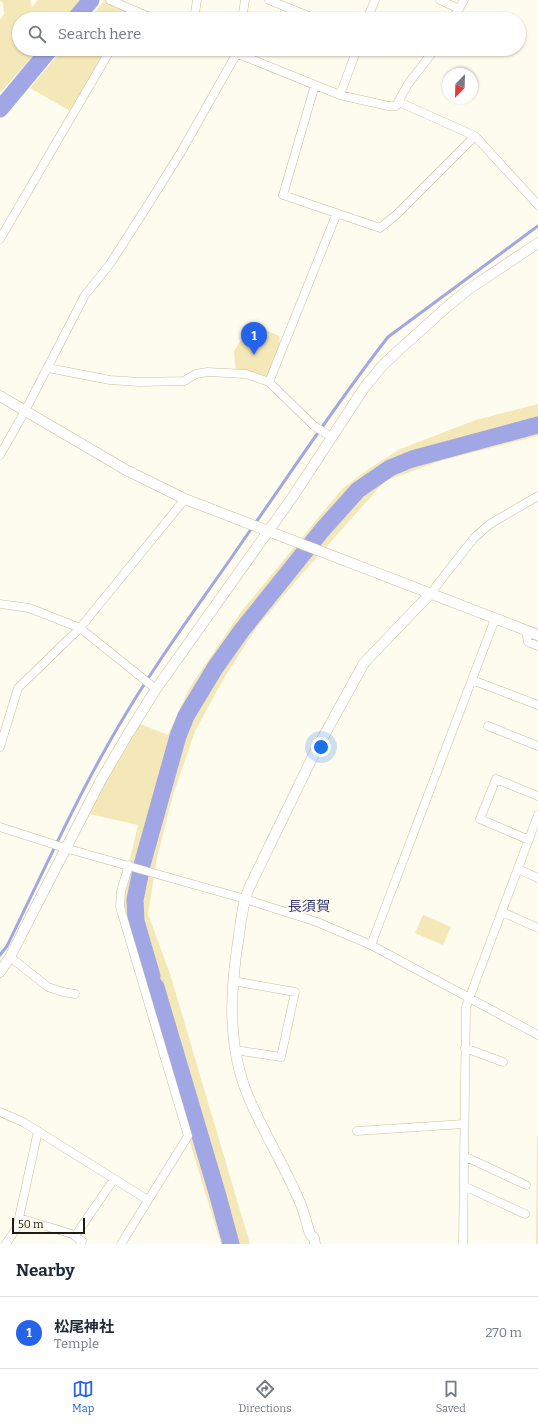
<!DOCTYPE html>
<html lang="en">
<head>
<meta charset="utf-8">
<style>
  :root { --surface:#fff; --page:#f6f6f7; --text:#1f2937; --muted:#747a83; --line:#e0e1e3; --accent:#2563eb }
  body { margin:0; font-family:Bitter,"Noto Sans JP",serif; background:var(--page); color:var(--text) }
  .compass { position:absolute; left:442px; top:68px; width:36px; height:36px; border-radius:50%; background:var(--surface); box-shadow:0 1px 3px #0004; rotate:203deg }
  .scale { position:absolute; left:12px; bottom:10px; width:73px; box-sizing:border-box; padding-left:4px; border:2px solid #1e1b10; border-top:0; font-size:11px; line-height:14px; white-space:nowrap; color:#1e1b10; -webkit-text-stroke:3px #fefbef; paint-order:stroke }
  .you { position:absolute; left:321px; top:747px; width:14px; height:14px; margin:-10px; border:3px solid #fff; border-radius:50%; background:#1a73e8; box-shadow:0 0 0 6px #1a73e833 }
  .badge { display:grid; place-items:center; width:26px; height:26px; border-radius:50%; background:var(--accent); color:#fff; font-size:13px; font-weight:700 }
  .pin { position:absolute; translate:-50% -33px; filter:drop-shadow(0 1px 2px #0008) }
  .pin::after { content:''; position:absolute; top:21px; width:14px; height:12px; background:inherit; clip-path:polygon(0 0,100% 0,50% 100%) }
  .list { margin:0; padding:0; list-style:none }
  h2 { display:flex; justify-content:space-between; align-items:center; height:52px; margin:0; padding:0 16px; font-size:17px }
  h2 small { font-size:13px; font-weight:400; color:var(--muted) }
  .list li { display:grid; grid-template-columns:26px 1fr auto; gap:12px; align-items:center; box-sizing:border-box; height:72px; padding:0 16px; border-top:1px solid var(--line) }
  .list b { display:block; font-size:15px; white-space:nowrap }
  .list p { margin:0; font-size:13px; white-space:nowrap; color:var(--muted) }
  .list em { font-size:13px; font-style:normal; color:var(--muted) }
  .icon { flex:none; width:22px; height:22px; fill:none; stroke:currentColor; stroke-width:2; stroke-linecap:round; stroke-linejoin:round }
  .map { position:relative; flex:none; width:538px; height:1244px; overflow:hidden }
  .search { position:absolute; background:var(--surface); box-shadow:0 1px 3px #0004; left:12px; right:12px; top:12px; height:44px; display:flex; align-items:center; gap:10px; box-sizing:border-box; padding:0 14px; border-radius:22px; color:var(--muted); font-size:15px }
  .sheet { height:124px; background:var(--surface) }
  nav { display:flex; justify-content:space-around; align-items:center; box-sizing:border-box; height:56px; border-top:1px solid var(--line); background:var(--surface); font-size:11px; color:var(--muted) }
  nav a { display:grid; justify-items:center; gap:2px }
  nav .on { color:var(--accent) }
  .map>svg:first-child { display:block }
  .green { fill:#f4e7b8 }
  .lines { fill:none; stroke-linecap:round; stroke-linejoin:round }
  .stream { stroke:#a0a7e4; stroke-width:3 }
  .river { stroke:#a0a7e4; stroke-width:17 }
  .minor-casing { stroke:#c7bfa2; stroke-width:9 }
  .tertiary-casing { stroke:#c7bfa2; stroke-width:11 }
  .minor { stroke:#fff; stroke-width:8 }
  .tertiary { stroke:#fff; stroke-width:10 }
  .labels { text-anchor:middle; stroke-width:4; stroke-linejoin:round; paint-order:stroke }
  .quarter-label { font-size:14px; fill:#363873; stroke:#fefbef }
</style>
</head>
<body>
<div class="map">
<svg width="538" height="1244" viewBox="0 0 538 1244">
  <rect width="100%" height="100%" fill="#fefbef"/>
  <path class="green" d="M0 0H30L32 7 38 0H82L65 19H19V49H39L0 93V20L4 14 3 3 0 1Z
    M105 0H110L134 11 129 19H89Z
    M63 49H111L74 113 30 88Z
    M252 324 279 336 281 351 269 382 236 374 234 351Z
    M538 404V436L443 460 385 481 301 575 257 627 224 678 195 731 173 795 157 858 148 914 170 974 250 1244H221L187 1133 120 903 138 825 85 813 135 722 168 735 190 687 241 612 342 489 367 470 400 449 476 420Z
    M423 915 451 927 443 945 415 933Z
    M538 1134V1244H536L537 1138Z"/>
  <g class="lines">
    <path class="stream" d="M0 955 7 946C43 872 77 797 118 727 157 660 204 598 247 535 294 468 338 401 388 337L538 226"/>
    <path class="river" d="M75 19 91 0
      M0 109 50 49
      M231 1244 218 1196 156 987 151 981 152 976 136 921 135 900 142 865 178 736 186 716 215 668 242 630 323 529 358 490 390 468 412 459 538 425"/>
    <defs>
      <path id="minor" d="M110 0 154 19
        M269 0 316 19
        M440 0 459 9
        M129 19 134 11
        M194 19 197 0
        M242 19 245 0
        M367 19 375 0
        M453 19 464 0
        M226 49 340 95 388 106H396L408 84 435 49
        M420 49 430 56
        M315 85 283 195 380 228 397 214 475 136
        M340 95 357 49
        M399 102 475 136 538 205
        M0 239 111 49
        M48 368 110 380 139 382 184 381 196 374 207 372 246 374 269 382 314 426 332 437
        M269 382 337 213
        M0 455 25 411 85 295 110 264 153 197 181 152 237 53 238 49
        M430 594 474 538 490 524 538 496
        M0 604 29 608 80 628 156 689
        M526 631 528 642 538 646
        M472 680 538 705
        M488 726 538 746
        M0 747 18 688 80 628 185 499
        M0 827 65 848 245 899 317 922 371 945 538 1035
        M529 840 480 819 496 779 538 796
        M518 869 538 878
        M502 912 538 928
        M371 945 495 619
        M10 957 48 987 63 992 75 994
        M233 981 295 992 281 1057 235 1050
        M465 1048 503 1062
        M0 1112 23 1122 148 1200
        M357 1131 464 1124
        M464 1156 526 1185
        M464 1186 525 1214
        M19 1218 72 1234 82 1241 80 1244
        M75 1236 114 1179
        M6 1244 17 1227 38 1131
        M121 1244 188 1136 120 907 121 891 129 865
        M463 1244 466 1007 538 815"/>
      <path id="tertiary" d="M0 396 126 470 185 499 538 635
        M0 972 10 957 101 780 128 734 156 689 294 495 364 388 383 365 399 350 448 306 469 289 538 243
        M315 1244 314 1238 310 1234C307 1225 305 1215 301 1205 286 1168 264 1134 248 1096 227 1045 230 990 239 935 241 919 243 903 249 888L315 752 364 663 430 594"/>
    </defs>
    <use href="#minor" class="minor-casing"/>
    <use href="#tertiary" class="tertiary-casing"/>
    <use href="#minor" class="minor"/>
    <use href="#tertiary" class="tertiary"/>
  </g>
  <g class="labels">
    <g class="quarter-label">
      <text x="309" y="911">長須賀</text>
    </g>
  </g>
</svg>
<svg class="compass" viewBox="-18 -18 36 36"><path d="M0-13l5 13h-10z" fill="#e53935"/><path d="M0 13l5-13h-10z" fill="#747a83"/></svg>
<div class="scale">50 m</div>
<div class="you"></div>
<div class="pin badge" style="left:254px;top:355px">1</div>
<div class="search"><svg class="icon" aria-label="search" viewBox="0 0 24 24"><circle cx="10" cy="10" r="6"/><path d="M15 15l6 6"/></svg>Search here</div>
</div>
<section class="sheet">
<h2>Nearby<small></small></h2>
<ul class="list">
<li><span class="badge">1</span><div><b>松尾神社</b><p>Temple</p></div><em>270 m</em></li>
</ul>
</section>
<nav>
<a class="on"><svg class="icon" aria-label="map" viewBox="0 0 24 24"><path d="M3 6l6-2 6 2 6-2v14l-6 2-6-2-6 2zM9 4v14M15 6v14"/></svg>Map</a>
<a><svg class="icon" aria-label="directions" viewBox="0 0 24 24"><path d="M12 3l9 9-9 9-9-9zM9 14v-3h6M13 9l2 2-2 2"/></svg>Directions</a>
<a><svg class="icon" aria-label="saved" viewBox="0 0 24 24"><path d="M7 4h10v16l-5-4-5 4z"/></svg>Saved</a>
</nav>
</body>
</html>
